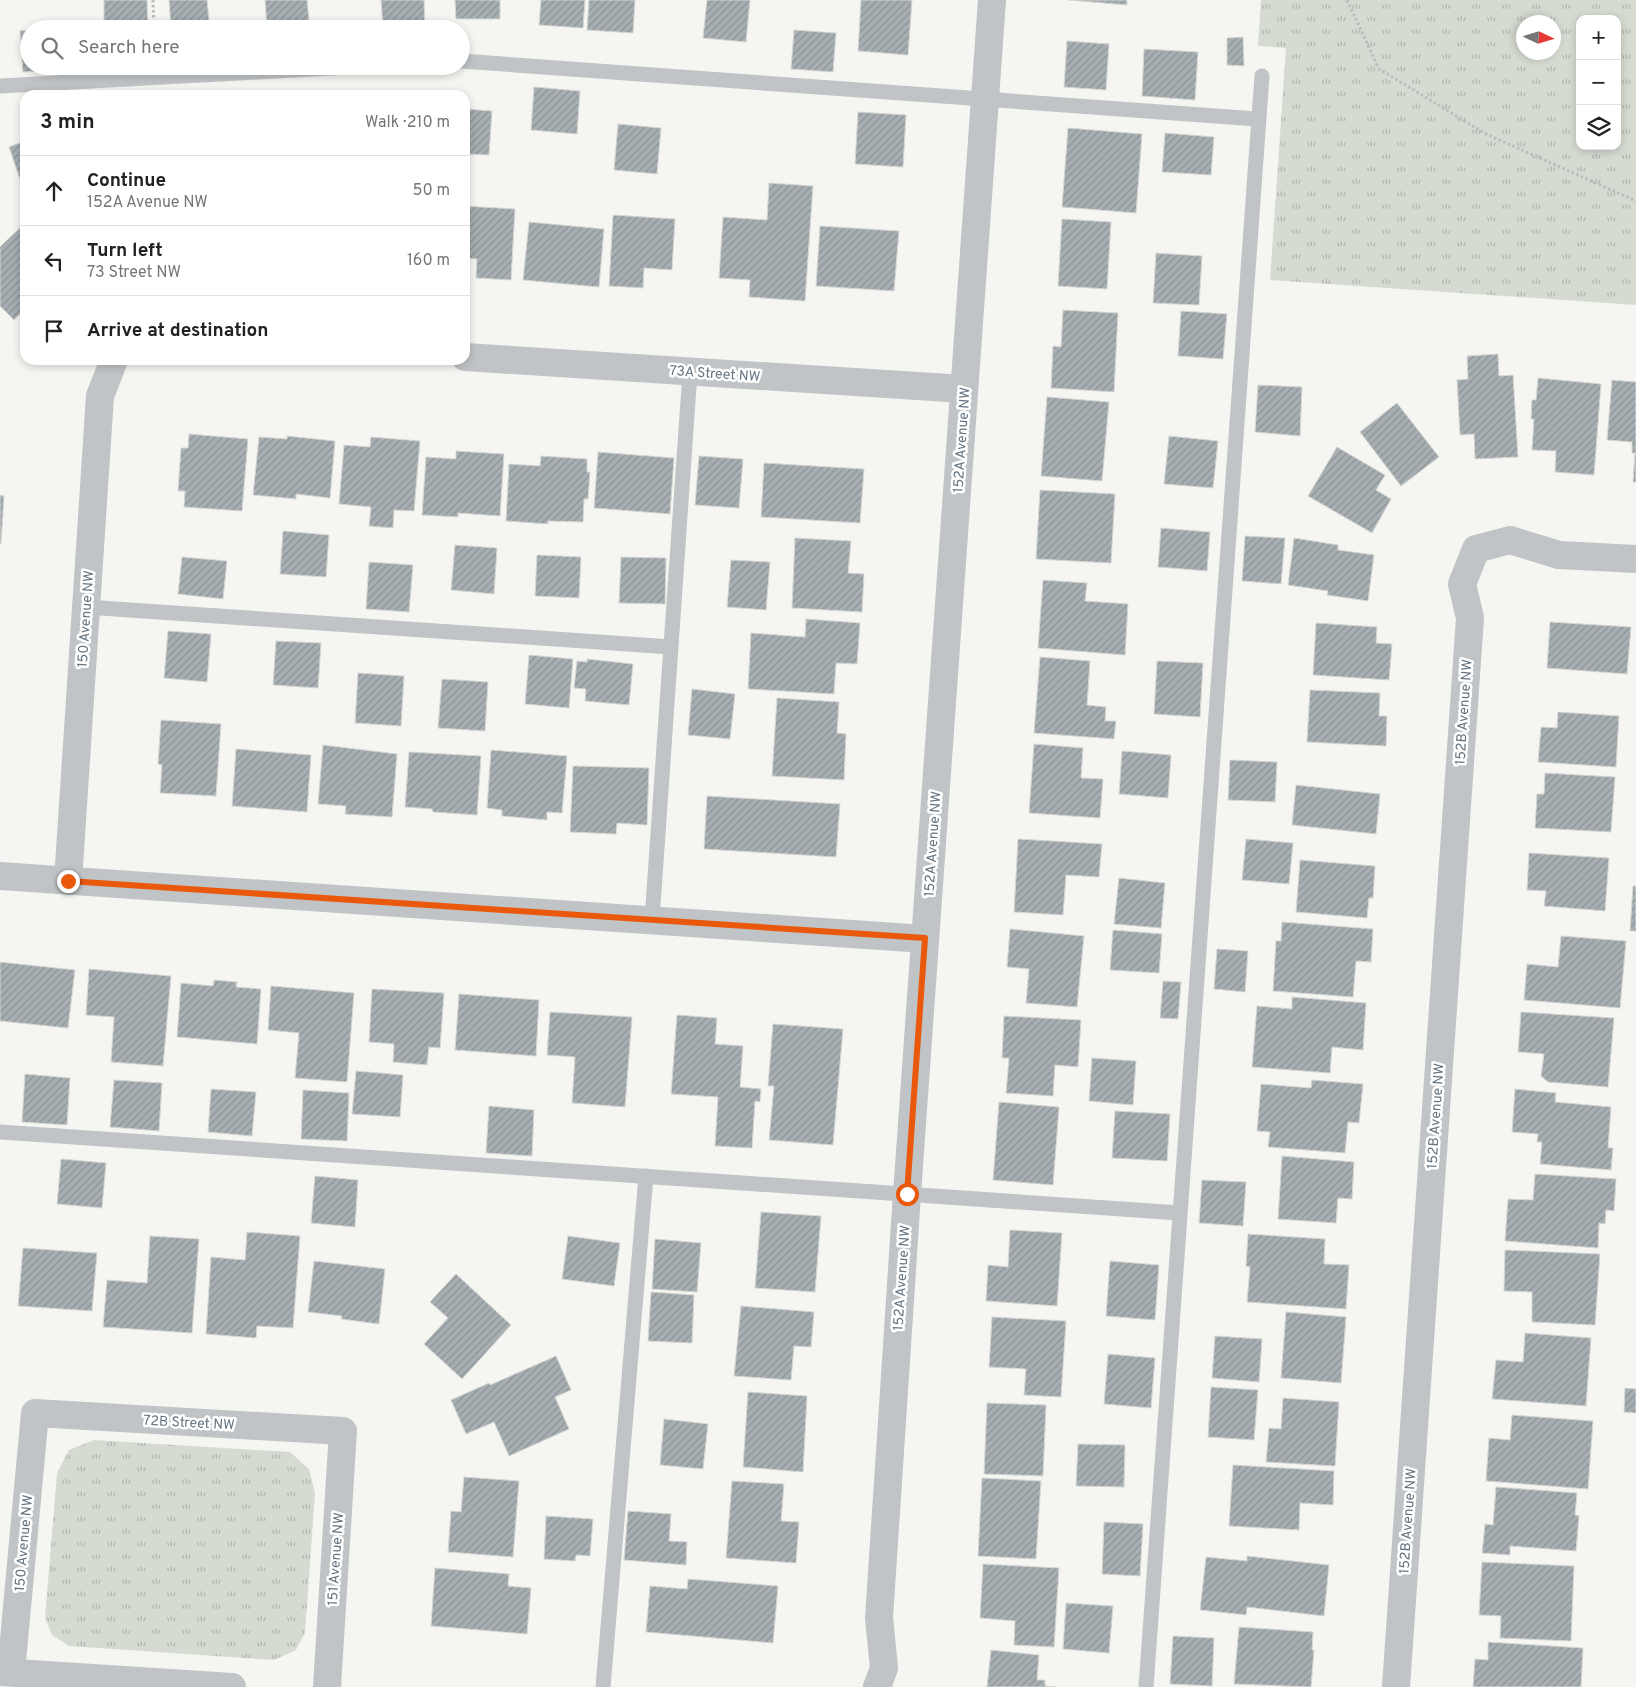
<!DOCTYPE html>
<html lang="en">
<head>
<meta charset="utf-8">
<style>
  :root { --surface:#fff; --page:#f6f6f6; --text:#222; --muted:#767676; --line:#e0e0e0 }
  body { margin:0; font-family:Overpass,sans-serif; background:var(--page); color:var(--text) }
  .controls { position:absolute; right:15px; top:15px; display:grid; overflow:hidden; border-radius:10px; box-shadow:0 2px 8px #0003 }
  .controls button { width:45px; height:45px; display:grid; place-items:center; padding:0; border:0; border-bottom:1px solid var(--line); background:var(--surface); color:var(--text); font:25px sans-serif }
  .compass { position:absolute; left:1516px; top:15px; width:45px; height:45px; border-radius:50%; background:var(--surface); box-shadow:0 2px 8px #0003; rotate:94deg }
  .stop { position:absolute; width:15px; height:15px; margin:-11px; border:4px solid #ea580c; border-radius:50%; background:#fff }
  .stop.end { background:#ea580c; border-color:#fff; box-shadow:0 1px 5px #0008 }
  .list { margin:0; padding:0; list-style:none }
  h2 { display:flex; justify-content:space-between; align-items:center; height:65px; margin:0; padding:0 20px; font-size:21px }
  h2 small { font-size:16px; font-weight:400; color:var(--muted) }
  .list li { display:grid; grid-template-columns:32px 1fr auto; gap:15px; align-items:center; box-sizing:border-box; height:70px; padding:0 20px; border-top:1px solid var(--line) }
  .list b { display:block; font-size:19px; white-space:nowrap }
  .list p { margin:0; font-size:16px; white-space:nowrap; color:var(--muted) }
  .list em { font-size:16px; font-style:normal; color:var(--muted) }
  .icon { flex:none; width:28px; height:28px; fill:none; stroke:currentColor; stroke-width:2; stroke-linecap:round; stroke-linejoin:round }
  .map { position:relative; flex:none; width:1636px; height:1687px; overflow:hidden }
  .search { position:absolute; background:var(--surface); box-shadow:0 2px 8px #0003; left:20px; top:20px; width:450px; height:55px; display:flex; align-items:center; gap:12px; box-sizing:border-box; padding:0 18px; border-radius:28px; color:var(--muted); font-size:19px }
  .panel { position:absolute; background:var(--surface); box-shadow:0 2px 8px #0003; left:20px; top:90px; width:450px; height:275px; border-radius:15px }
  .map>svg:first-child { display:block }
  .grass { fill:url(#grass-tufts); fill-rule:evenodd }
  .building { fill:url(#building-hatch); stroke:#d6d6d3 }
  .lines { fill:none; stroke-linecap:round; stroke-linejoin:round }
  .path { stroke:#babcbe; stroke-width:3; stroke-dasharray:2.5 2.5; stroke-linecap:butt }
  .lane { stroke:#c0c4c7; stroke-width:15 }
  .street { stroke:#c0c4c7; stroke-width:28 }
  .route { stroke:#ea580c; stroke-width:6 }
  .labels { text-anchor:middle; stroke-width:5; stroke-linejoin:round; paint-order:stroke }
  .street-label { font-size:14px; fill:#647481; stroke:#fff }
</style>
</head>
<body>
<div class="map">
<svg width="1636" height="1687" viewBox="0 0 1636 1687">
  <defs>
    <pattern id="grass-tufts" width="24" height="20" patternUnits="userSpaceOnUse" patternTransform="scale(1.25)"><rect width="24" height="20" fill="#d6dbd2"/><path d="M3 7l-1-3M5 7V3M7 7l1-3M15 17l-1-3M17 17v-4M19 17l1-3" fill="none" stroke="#b1b6b0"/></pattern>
    <pattern id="building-hatch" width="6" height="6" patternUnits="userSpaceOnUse" patternTransform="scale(1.25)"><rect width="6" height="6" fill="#a7afb3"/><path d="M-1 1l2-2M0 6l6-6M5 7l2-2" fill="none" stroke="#8c9397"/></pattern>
  </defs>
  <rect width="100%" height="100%" fill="#f5f5f1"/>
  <path class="grass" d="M1261 0H1636V305L1270 280 1286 48 1258 46ZM1580 19H1617V146H1580ZM1524 22H1554V52H1524Z
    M94 1440 290 1452 309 1469 315 1493 305 1633 296 1650 274 1660 69 1646 52 1635 45 1618 57 1473 69 1450Z"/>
  <path class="building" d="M104 0H147L148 29H104Z
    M169 0H207L210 29H171Z
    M265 0H307L310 29H267Z
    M381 0H424L425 27 383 28Z
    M455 0H500V19H456Z
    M541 0H585L583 28 539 25Z
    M589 0H635L633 33 587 30Z
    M707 0H750L746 42 703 38Z
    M861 0H912L908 55 858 51Z
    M1068 0H1127V5Z
    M29 30V66H69V69L23 72 20 31Z
    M794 30 836 33 833 72 791 69Z
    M1243 37 1244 66 1227 65V38Z
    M1067 41 1109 44 1106 90 1064 87Z
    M1144 49 1198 52 1195 100 1142 96Z
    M534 87 580 91 577 134 531 130Z
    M465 109 492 111 489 155 465 154Z
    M858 112 906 115 903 167 855 164Z
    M618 124 661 128 657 174 614 170Z
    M1068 128 1142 134 1136 213 1062 207Z
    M1165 133 1214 137 1211 175 1162 172Z
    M25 141V184L22 185 9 147Z
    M769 183 813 186 805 301 749 297 750 280 719 278 723 217 767 220Z
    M465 206 515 209 511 280 476 278 477 259 465 258Z
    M613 215 675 219 672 270 644 268 643 288 609 286Z
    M1062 219 1111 222 1107 289 1058 286Z
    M529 222 604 229 599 287 523 280Z
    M25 223V309L14 320 0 306V247Z
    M820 226 899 231 894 291 816 286Z
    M1156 253 1202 256 1199 305 1153 303Z
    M1063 310 1118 313 1114 392 1051 388 1053 346 1061 347Z
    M1181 311 1227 314 1223 359 1178 356Z
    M1498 354 1499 376 1513 375 1518 457 1475 459 1474 434 1460 435 1457 380 1468 379 1467 356Z
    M1538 378 1601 384 1594 475 1555 472 1556 451 1532 450 1534 419H1531L1532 400H1536Z
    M1612 380 1636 382V482H1633L1635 453H1632V442L1607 440Z
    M1258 385 1302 387 1300 436 1255 432Z
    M1047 397 1109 402 1102 481 1041 476Z
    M1397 403 1439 457 1401 486 1360 432Z
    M189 434 248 439 242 511 184 507 185 491H178L181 448H188Z
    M287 436 335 441 330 498 296 494V499L253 495 259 437 287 439Z
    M1169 436 1218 441 1213 488 1164 484Z
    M371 437 420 441 414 511 394 510 393 528 369 526 371 507 339 504 344 445 370 447Z
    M1337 447 1385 475 1376 490 1391 499 1372 533 1308 496Z
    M456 451 504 454 500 516 458 513V517L422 515 426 457 456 459Z
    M598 452 674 458 670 514 594 508Z
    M541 456 587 459V472H590L588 499H584L583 522 548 521V524L506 521 509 464 540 466Z
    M699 456 743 459 739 508 695 505Z
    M764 463 864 469 860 523 761 517Z
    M1040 490 1115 494 1111 563 1036 559Z
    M0 495 4 496 1 544H0Z
    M1161 528 1210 532 1207 571 1158 567Z
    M283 531 329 535 326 577 280 574Z
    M1245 536 1285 538 1281 584 1242 581Z
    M795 538 851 541 848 573 864 574 862 612 792 608Z
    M1294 538 1338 545V550L1374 555 1368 601 1327 595 1328 591 1288 585Z
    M455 545 497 548 494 594 451 590Z
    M537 555 581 557 579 598 535 596Z
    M182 557 227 561 223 599 178 594Z
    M621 557 666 558 665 604 619 603Z
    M731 560 770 562 766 610 727 607Z
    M369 562 413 565 409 612 366 609Z
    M1043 580 1087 583 1085 601 1128 604 1125 655 1038 648Z
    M806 619 860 623 857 664 836 663 834 694 748 689 751 633 805 637Z
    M1550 622 1631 627 1627 674 1547 668Z
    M1316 623 1377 627 1376 643 1392 644 1389 680 1313 675Z
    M168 631 211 634 207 682 164 678Z
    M276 641 321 643 318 688 273 685Z
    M529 655 573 659 569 708 525 704Z
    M1040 657 1090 661 1087 705 1106 707 1105 721H1116L1114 739 1034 733Z
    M587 659 633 664 629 705 585 701 586 689 574 688 577 661 587 662Z
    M1157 661 1203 663 1200 717 1154 714Z
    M358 673 404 676 401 726 355 723Z
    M442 679 488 682 485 731 438 728Z
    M692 689 735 694 730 739 688 735Z
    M1310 690 1380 693 1379 716H1387L1386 746 1307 742Z
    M777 698 839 702 837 733 846 734 844 780 772 776Z
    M1558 712 1619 716 1616 767 1538 762 1541 727 1557 728Z
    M161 720 221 724 216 796 160 793 162 765 158 764Z
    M1034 744 1083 748 1081 778 1103 779 1100 818 1029 813Z
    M323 745 397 754 392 817 345 814 346 806 318 804Z
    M236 749 311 755 307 812 232 806Z
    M491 750 567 756 562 813 547 812V820L502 816V810L487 808Z
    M1122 751 1171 755 1168 798 1119 794Z
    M409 752 481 756 477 815 433 812 432 809 405 807Z
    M1230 760 1277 762 1275 802 1228 800Z
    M573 766 649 768 647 825 617 823 616 834 570 832Z
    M1545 773 1615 777 1611 832 1535 828 1537 794H1544Z
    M1296 785 1380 794 1376 834 1292 825Z
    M707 796 840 804 836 857 704 849Z
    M1018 839 1102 844 1099 877 1066 875 1063 915 1014 912Z
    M1246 839 1293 843 1289 884 1242 880Z
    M1529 853 1609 858 1605 911 1544 906 1546 891 1527 890Z
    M1300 860 1375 866 1373 898H1369L1367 918 1296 912Z
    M1119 878 1165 883 1161 928 1114 924Z
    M1633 886H1636V931H1630Z
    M1282 922 1373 929 1371 962 1356 961 1353 997 1273 991 1276 941H1281Z
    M1010 929 1084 936 1077 1007 1026 1003 1029 969 1007 967Z
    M1113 930 1162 934 1159 973 1110 970Z
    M1561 936 1626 941 1620 1008 1524 1000 1527 964 1558 967Z
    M1217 949 1248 951 1245 992 1214 989Z
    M0 962 75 970 68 1028 0 1021Z
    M89 969 171 976 163 1066 111 1062 114 1017 86 1015Z
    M214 980 237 982 236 987 261 989 257 1044 177 1037 181 983 213 986Z
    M1163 981 1181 982 1178 1019 1160 1018Z
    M271 986 354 993 347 1082 295 1078 299 1033 268 1030Z
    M372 989 444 993 440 1048 429 1047 427 1065 393 1062 394 1044 369 1042Z
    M459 994 539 1000 536 1056 455 1050Z
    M1292 997 1366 1003 1363 1050 1332 1047 1330 1073 1252 1067 1257 1006 1292 1009Z
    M550 1012 632 1017 625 1107 572 1103 575 1057 547 1055Z
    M1521 1012 1614 1018 1608 1087 1548 1082 1541 1076 1544 1054 1518 1052Z
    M677 1015 717 1018 715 1044 743 1046 740 1087 761 1089 760 1102 755 1101 752 1148 715 1146 718 1097 671 1094Z
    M1004 1016 1081 1020 1078 1067 1055 1065 1053 1096 1006 1093 1009 1058H1002Z
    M773 1024 843 1029 833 1145 769 1140 774 1086H768Z
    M1092 1058 1136 1061 1133 1105 1089 1101Z
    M356 1071 403 1075 400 1117 352 1114Z
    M25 1074 70 1078 67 1125 22 1122Z
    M114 1080 162 1083 159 1131 110 1127Z
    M1312 1080 1363 1084 1359 1123 1348 1122 1345 1153 1268 1147 1270 1132 1257 1131 1261 1084 1311 1088Z
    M211 1089 256 1092 252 1136 208 1132Z
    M1515 1089 1556 1093 1555 1102 1611 1107 1608 1148H1613L1611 1170 1540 1164 1542 1142H1537L1538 1134 1512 1132Z
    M303 1090 349 1093 347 1141 301 1139Z
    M999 1102 1059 1107 1053 1185 993 1180Z
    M489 1106 534 1110 532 1156 486 1153Z
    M1115 1111 1170 1114 1167 1161 1112 1158Z
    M1282 1156 1354 1162 1352 1199 1338 1198 1336 1223 1278 1219Z
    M61 1159 106 1163 102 1208 57 1204Z
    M1535 1174 1616 1179 1614 1211 1606 1210 1605 1224 1599 1223 1598 1248 1505 1241 1508 1199 1533 1200Z
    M315 1176 358 1180 355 1227 311 1223Z
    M1202 1180 1246 1182 1243 1226 1199 1223Z
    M761 1212 821 1216 815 1292 755 1288Z
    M1010 1230 1062 1233 1057 1306 986 1301 988 1265 1008 1267Z
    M247 1232 300 1236 293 1328 257 1326 256 1338 206 1334 211 1257 245 1260Z
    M1248 1234 1325 1239 1324 1264 1349 1265 1346 1309 1247 1302 1250 1267 1246 1266Z
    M150 1236 199 1239 192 1333 103 1327 107 1280 147 1283Z
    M568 1236 620 1243 614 1286 562 1279Z
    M655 1239 701 1243 697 1292 652 1289Z
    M23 1248 97 1253 92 1311 18 1306Z
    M1505 1250 1600 1254 1595 1325 1532 1322V1292L1504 1291Z
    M314 1261 385 1269 379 1324 341 1319 342 1316 308 1312Z
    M1110 1261 1159 1265 1155 1320 1106 1316Z
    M456 1274 511 1325 462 1379 424 1344 448 1318 430 1302Z
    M651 1292 694 1295 692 1343 648 1341Z
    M741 1306 814 1312 811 1347 794 1346 791 1380 734 1376Z
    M1286 1312 1346 1317 1341 1383 1281 1378Z
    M992 1317 1066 1321 1061 1397 1024 1395 1026 1369 989 1367Z
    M1525 1333 1591 1338 1586 1406 1492 1399 1496 1360 1523 1362Z
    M1215 1336 1262 1339 1259 1382 1212 1378Z
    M1108 1354 1155 1358 1151 1408 1104 1404Z
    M556 1356 571 1390 555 1397 569 1429 509 1456 494 1422 466 1434 451 1400 489 1383 490 1385Z
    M1211 1387 1258 1390 1254 1440 1208 1437Z
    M1625 1388 1636 1389V1413L1624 1412Z
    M748 1392 807 1396 803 1472 743 1467Z
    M1283 1398 1339 1402 1335 1466 1266 1462 1269 1428 1281 1429Z
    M987 1403 1046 1405 1043 1476 984 1474Z
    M1512 1415 1593 1421 1588 1489 1486 1481 1489 1438 1510 1440Z
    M664 1419 708 1424 703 1469 660 1465Z
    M1078 1444 1125 1445 1124 1487 1076 1486Z
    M1233 1465 1334 1471 1333 1505 1300 1503 1299 1530 1229 1526Z
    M464 1477 519 1481 513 1557 448 1552 451 1511 461 1512Z
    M982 1478 1041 1481 1036 1559 978 1556Z
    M732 1481 784 1484 781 1521 799 1522 796 1563 726 1558Z
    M1496 1487 1577 1493 1575 1515 1579 1516 1576 1551 1510 1546V1555L1482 1553 1485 1524 1493 1525Z
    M628 1511 671 1514 669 1541 687 1542 686 1565 624 1560Z
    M546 1516 593 1519 590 1556 576 1555 575 1561 544 1559Z
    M1104 1522 1143 1524 1140 1576 1102 1574Z
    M1247 1556 1329 1565 1324 1616 1247 1607 1246 1615 1200 1610 1206 1557 1247 1561Z
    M1482 1562 1574 1566 1571 1641 1500 1638 1501 1616 1479 1615Z
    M983 1564 1059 1568 1054 1647 1014 1645 1015 1621 980 1618Z
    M435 1568 509 1574 508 1586 531 1588 527 1634 431 1626Z
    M688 1579 778 1586 773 1643 646 1632 650 1586 687 1589Z
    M1066 1603 1113 1606 1109 1653 1063 1649Z
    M1239 1627 1313 1632 1312 1650H1314L1311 1687 1234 1684Z
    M1173 1636 1214 1638 1212 1686 1170 1684Z
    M1488 1642 1583 1648 1581 1687H1473L1475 1659 1488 1660Z
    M991 1650 1039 1655 1037 1680H1045V1686L1056 1687H987Z"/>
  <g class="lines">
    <path class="path" d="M153 0 154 29
      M1347 0 1379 69 1486 134 1636 201"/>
    <path class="lane" d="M461 61 1257 119
      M0 86 367 66
      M86 607 671 647
      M652 920 690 372
      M0 1132 1180 1213
      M603 1687 646 1176
      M1146 1687 1262 76"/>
    <path class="street" d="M465 357 964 389
      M0 876 925 939
      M68 881 100 396 114 360
      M0 1672 232 1687
      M11 1672 35 1413 343 1431 327 1687
      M877 1687 884 1668 879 1618 907 1194 992 0
      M1396 1687 1470 618 1462 584 1476 549 1510 540 1559 555 1636 559"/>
  </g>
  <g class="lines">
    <path class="route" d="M68 881 925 938 907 1194"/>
  </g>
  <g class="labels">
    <g class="street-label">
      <text transform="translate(715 373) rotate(4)" y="5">73A Street NW</text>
      <text transform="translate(961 440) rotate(-86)" y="5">152A Avenue NW</text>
      <text transform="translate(85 619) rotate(-86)" y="5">150 Avenue NW</text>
      <text transform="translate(1463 712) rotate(-86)" y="5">152B Avenue NW</text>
      <text transform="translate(932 844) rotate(-86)" y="5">152A Avenue NW</text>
      <text transform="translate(1435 1116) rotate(-86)" y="5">152B Avenue NW</text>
      <text transform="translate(901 1278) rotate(-86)" y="5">152A Avenue NW</text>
      <text transform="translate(189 1422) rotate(3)" y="5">72B Street NW</text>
      <text transform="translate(1407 1521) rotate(-86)" y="5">152B Avenue NW</text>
      <text transform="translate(23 1543) rotate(-85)" y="5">150 Avenue NW</text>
      <text transform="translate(335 1559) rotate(-86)" y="5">151 Avenue NW</text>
    </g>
  </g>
</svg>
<div class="controls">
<button>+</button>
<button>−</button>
<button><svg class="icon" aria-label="layers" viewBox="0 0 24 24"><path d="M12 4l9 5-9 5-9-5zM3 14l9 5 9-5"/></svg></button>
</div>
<svg class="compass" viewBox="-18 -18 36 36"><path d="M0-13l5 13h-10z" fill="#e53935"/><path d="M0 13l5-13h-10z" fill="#767676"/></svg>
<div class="stop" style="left:907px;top:1194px"></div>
<div class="stop end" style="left:68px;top:881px"></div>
<div class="search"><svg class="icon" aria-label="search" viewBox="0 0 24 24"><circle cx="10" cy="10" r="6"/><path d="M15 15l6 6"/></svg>Search here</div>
<section class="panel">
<h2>3 min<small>Walk · 210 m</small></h2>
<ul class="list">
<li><svg class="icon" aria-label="ahead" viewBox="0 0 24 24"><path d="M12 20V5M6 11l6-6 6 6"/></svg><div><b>Continue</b><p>152A Avenue NW</p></div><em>50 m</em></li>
<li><svg class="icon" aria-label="left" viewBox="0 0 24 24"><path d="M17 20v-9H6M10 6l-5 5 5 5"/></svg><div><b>Turn left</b><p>73 Street NW</p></div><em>160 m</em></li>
<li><svg class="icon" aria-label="arrive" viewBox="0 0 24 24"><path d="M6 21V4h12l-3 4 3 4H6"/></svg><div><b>Arrive at destination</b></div></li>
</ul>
</section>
</div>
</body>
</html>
